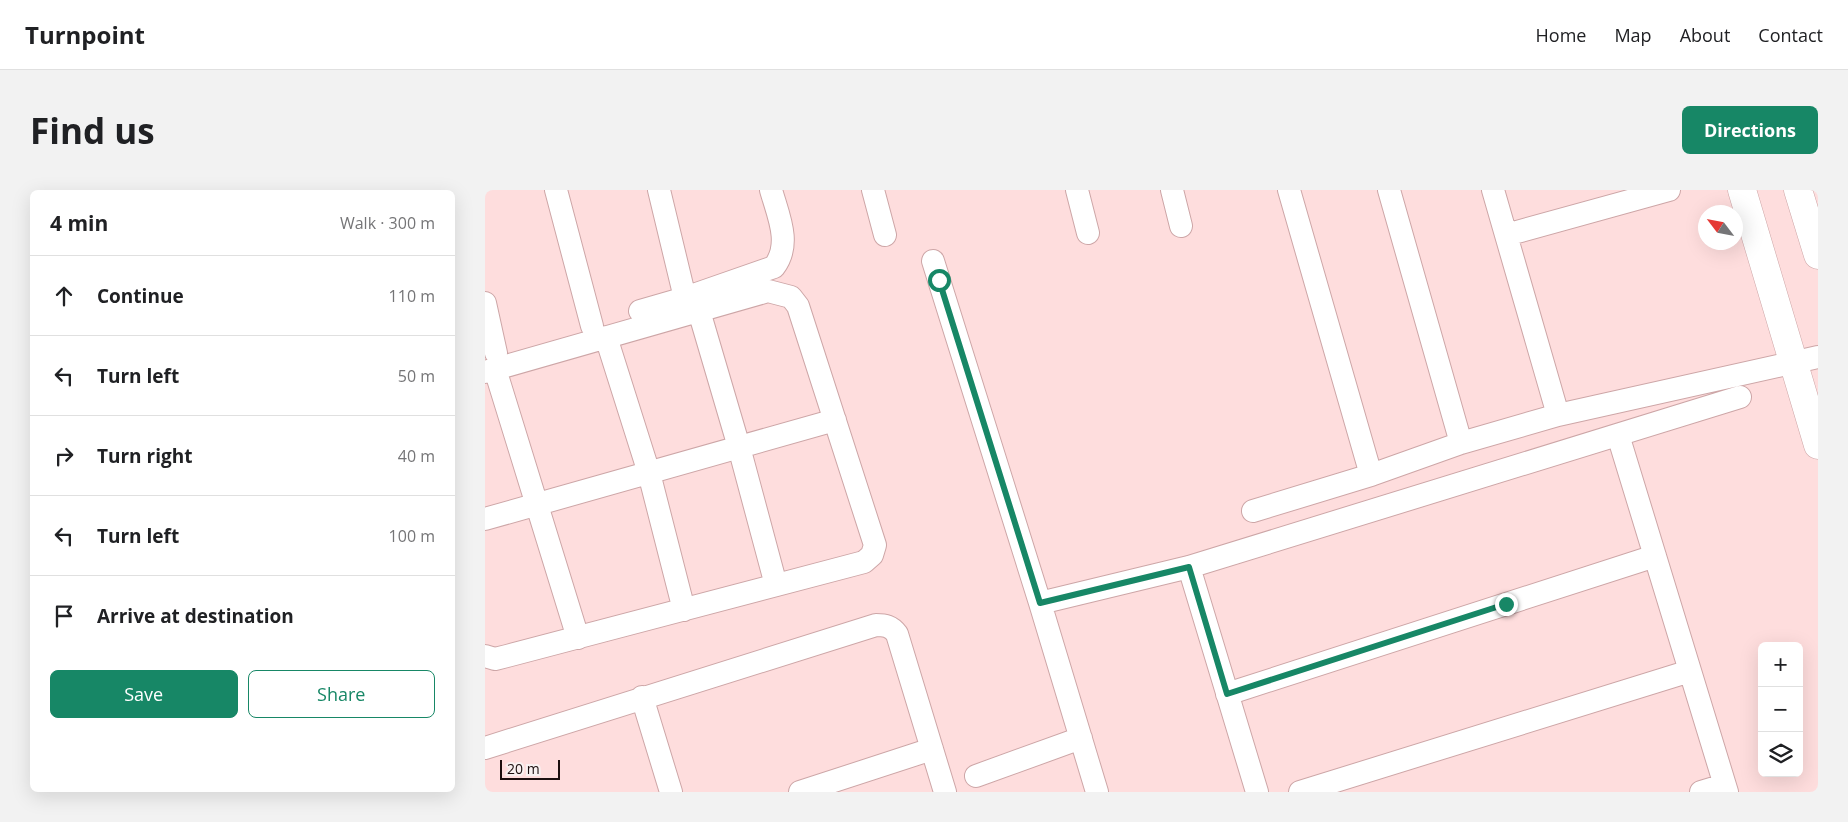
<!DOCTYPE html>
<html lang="en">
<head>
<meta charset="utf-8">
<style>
  :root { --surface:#fff; --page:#f2f2f2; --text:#202124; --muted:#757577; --line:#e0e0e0; --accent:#178766 }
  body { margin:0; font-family:"Open Sans",sans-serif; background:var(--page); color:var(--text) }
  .controls { position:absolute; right:15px; bottom:15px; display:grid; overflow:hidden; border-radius:8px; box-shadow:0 5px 20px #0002 }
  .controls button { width:45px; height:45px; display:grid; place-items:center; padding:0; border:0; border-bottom:1px solid var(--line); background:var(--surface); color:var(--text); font:25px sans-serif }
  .compass { position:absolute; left:1213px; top:15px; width:45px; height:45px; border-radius:50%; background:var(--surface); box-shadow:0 5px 20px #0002; rotate:302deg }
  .scale { position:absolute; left:15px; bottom:12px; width:60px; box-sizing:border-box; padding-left:5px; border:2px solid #1c0f0f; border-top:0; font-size:14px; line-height:18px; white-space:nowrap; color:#1c0f0f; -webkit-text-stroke:4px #f9f1f1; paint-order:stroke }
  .stop { position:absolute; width:15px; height:15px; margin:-11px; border:4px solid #178766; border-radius:50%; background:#fff }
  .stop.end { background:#178766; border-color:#fff; box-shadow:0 1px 5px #0008 }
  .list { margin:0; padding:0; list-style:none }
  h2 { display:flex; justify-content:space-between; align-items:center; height:65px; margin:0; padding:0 20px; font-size:21px }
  h2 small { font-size:16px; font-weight:400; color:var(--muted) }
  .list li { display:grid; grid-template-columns:32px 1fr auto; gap:15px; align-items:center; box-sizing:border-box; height:80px; padding:0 20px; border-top:1px solid var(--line) }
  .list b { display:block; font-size:19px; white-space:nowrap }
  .list em { font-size:16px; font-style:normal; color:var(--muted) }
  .actions { display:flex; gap:10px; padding:15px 20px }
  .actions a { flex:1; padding:11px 0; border:1px solid var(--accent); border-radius:8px; text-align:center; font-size:18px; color:var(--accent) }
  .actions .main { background:var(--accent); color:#fff }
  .icon { flex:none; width:28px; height:28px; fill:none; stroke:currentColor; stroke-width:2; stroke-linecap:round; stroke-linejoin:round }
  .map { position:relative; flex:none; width:1333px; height:602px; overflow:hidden; border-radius:8px }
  header { display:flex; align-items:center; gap:30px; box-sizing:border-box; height:70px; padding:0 25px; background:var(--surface); border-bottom:1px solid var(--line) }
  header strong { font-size:24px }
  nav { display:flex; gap:28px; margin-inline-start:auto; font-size:18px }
  .intro { display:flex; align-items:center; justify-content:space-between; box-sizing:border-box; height:120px; padding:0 30px }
  h1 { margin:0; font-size:35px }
  .button { padding:12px 22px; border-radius:8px; background:var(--accent); color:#fff; font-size:18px; font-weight:700 }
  main { display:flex; gap:30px; padding:0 30px }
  aside { flex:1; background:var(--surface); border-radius:8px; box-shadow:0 5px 20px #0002 }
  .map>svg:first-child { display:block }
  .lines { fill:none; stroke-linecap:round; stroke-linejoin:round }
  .street-casing { stroke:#cda6a7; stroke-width:24 }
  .secondary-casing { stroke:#cda6a7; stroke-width:29 }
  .street { stroke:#fff; stroke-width:22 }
  .secondary { stroke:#fff; stroke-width:28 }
  .route { stroke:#178766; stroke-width:6 }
</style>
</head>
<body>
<header>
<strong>Turnpoint</strong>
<nav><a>Home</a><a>Map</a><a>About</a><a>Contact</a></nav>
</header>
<div class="intro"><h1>Find us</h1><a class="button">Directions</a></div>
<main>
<aside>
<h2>4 min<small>Walk · 300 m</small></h2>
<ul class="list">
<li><svg class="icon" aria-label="ahead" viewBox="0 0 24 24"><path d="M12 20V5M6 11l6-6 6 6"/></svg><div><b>Continue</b></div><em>110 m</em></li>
<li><svg class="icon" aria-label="left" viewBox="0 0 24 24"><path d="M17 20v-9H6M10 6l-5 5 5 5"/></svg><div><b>Turn left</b></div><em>50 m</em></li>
<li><svg class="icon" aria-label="right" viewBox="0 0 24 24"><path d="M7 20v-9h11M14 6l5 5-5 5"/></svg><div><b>Turn right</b></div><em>40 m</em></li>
<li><svg class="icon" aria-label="left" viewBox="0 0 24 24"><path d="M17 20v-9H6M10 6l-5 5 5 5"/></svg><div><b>Turn left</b></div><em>100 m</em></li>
<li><svg class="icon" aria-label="arrive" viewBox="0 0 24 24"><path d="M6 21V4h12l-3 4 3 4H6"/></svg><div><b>Arrive at destination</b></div></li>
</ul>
<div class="actions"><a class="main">Save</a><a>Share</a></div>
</aside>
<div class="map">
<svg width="1333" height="602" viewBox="0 0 1333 602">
  <rect width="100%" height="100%" fill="#fedddd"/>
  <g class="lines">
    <defs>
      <path id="street" d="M71 0 107 136
        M174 0 200 108
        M388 0 400 45
        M592 0 603 43
        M687 0 696 36
        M804 0 886 285 976 253 1073 225 1333 167
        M904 0 976 253
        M1008 0 1073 225
        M1021 45 1184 0
        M448 71 555 413 612 602
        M0 113 11 163
        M155 121 200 108 289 77C307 54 293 25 286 0
        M214 121 254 257 291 395
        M121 147 164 283 199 420
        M10 179 93 448
        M0 182 283 101 306 107 313 116 390 355 387 365 379 372 22 466 10 469 0 466
        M1133 245 1242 602
        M768 321 886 285
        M0 329 350 230
        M704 377 772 602
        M555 413 704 377 1255 207
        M742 504 1170 366
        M157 507 186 602
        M0 558 391 435C400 435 406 436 412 444L460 602
        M491 586 596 548
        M315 602 447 559
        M815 602 1205 481
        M1216 602 1239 595"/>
      <path id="secondary" d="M1257 0 1333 255
        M1313 0 1333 65"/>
    </defs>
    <use href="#street" class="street-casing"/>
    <use href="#secondary" class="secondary-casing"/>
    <use href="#street" class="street"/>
    <use href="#secondary" class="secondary"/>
  </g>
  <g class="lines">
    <path class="route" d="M454 90 555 413 704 377 742 504 1021 414"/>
  </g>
</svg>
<div class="controls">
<button>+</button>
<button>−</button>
<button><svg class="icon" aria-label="layers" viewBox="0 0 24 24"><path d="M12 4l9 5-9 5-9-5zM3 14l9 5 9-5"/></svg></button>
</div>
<svg class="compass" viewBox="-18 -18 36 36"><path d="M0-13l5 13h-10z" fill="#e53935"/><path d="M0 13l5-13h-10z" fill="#757577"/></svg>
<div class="scale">20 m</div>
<div class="stop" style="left:454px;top:90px"></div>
<div class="stop end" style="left:1021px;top:414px"></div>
</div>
</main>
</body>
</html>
